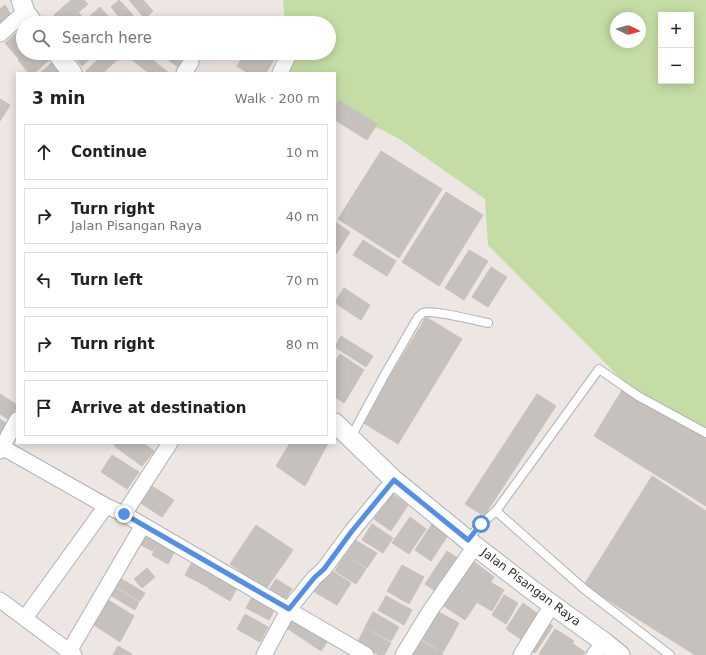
<!DOCTYPE html>
<html lang="en">
<head>
<meta charset="utf-8">
<style>
  :root { --surface:#fff; --page:#f6f6f6; --text:#222; --muted:#767676; --line:#e0e0e0 }
  body { margin:0; font-family:"DejaVu Sans",sans-serif; background:var(--page); color:var(--text) }
  .controls { position:absolute; right:12px; top:12px; display:grid; overflow:hidden; border-radius:0px; box-shadow:0 2px 10px #0003 }
  .controls button { width:36px; height:36px; display:grid; place-items:center; padding:0; border:0; border-bottom:1px solid var(--line); background:var(--surface); color:var(--text); font:20px sans-serif }
  .compass { position:absolute; left:610px; top:12px; width:36px; height:36px; border-radius:50%; background:var(--surface); box-shadow:0 2px 10px #0003; rotate:95deg }
  .stop { position:absolute; width:12px; height:12px; margin:-9px; border:3px solid #548fe7; border-radius:50%; background:#fff }
  .stop.end { background:#548fe7; border-color:#fff; box-shadow:0 1px 4px #0008 }
  .list { margin:0; padding:0; list-style:none }
  h2 { display:flex; justify-content:space-between; align-items:center; height:52px; margin:0; padding:0 16px; font-size:17px }
  h2 small { font-size:13px; font-weight:400; color:var(--muted) }
  .list li { display:grid; grid-template-columns:26px 1fr auto; gap:12px; align-items:center; box-sizing:border-box; height:56px; margin:0 8px 8px; padding:0 8px; border:1px solid var(--line); border-radius:0px }
  .list b { display:block; font-size:15px; white-space:nowrap }
  .list p { margin:0; font-size:13px; white-space:nowrap; color:var(--muted) }
  .list em { font-size:13px; font-style:normal; color:var(--muted) }
  .icon { flex:none; width:22px; height:22px; fill:none; stroke:currentColor; stroke-width:2; stroke-linecap:round; stroke-linejoin:round }
  .map { position:relative; flex:none; width:706px; height:655px; overflow:hidden }
  .search { position:absolute; background:var(--surface); box-shadow:0 2px 10px #0003; left:16px; top:16px; width:320px; height:44px; display:flex; align-items:center; gap:10px; box-sizing:border-box; padding:0 14px; border-radius:22px; color:var(--muted); font-size:15px }
  .panel { position:absolute; background:var(--surface); box-shadow:0 2px 10px #0003; left:16px; top:72px; width:320px; height:372px; border-radius:0px }
  .map>svg:first-child { display:block }
  .green { fill:#c4dda4; fill-rule:evenodd }
  .building { fill:#c6c1bd; stroke:#c9c1bb }
  .lines { fill:none; stroke-linecap:round; stroke-linejoin:round }
  .service-casing { stroke:#aeb2b8; stroke-width:10 }
  .minor-casing { stroke:#aeb2b8; stroke-width:17 }
  .tertiary-casing { stroke:#aeb2b8; stroke-width:21 }
  .service { stroke:#fff; stroke-width:8 }
  .minor { stroke:#fff; stroke-width:15 }
  .tertiary { stroke:#fff; stroke-width:19 }
  .route { stroke:#548fe7; stroke-width:5 }
  .labels { text-anchor:middle; stroke-width:3; stroke-linejoin:round; paint-order:stroke }
  .street-label { font-size:12px; fill:#2d2d2d; stroke:#fff }
</style>
</head>
<body>
<div class="map">
<svg width="706" height="655" viewBox="0 0 706 655">
  <rect width="100%" height="100%" fill="#ede6e2"/>
  <path class="green" d="M283 0H706V433L638 396 488 245 485 199 398 138 335 107V73H280L287 53H329V23H285ZM661 15H691V81H661ZM616 18H640V42H616Z"/>
  <path class="building" d="M71 0H84L88 4 66 23H61L54 15Z
    M119 0 133 15 124 23 111 7Z
    M129 0H143L153 11 145 19Z
    M5 5 12 17 0 26V9Z
    M100 7 114 23H94L89 17Z
    M79 13 88 23H68Z
    M23 27V53H26L19 59 5 43Z
    M26 53H50L53 56 35 73H29L18 60Z
    M77 53H96L82 66 74 56Z
    M105 53H115L119 58 103 73H88L86 71Z
    M137 53H144L169 73H149L132 60Z
    M158 53H191L181 69Z
    M245 53H278L266 73H248L237 66Z
    M56 59 68 73H40Z
    M0 99 10 105 0 121Z
    M339 100 377 124 367 140 335 120V107Z
    M381 151 442 189 399 258 338 219Z
    M446 192 483 215 439 286 402 262Z
    M335 222 350 232 335 256Z
    M363 240 396 261 387 276 353 255Z
    M469 250 488 261 464 300 445 288Z
    M491 267 507 277 488 307 472 297Z
    M344 288 370 305 361 320 335 303V302Z
    M426 317 462 339 398 444 362 422Z
    M341 336 373 356 366 367 335 347Z
    M340 354 364 370 344 403 335 397V362Z
    M624 387 706 439V506L594 436Z
    M0 394 17 405V407L9 420 0 414Z
    M537 394 556 406 484 516 465 504Z
    M0 419 6 423 0 433Z
    M116 443H143L154 451 142 466 114 446Z
    M290 443H328L305 486 276 466Z
    M112 455 139 472 127 489 101 472Z
    M652 476 706 511V655H695L584 585Z
    M147 483 174 500 162 517 136 500Z
    M392 494 408 505 391 531 374 519Z
    M410 517 426 529 409 554 392 543Z
    M372 524 393 538 383 553 362 540Z
    M432 524 448 535 431 561 415 550Z
    M256 525 293 550 266 589 230 564Z
    M145 528 161 537 153 551 137 543Z
    M355 540 377 553 367 568 346 555Z
    M160 541 176 549 168 564 152 555Z
    M447 551 462 561 440 594 425 584Z
    M345 555 366 569 356 584 335 571Z
    M468 557 494 577 465 620 438 602Z
    M193 560 216 572 208 587 185 575Z
    M402 565 424 577 409 604 387 591Z
    M147 568 155 577 142 588 134 579Z
    M327 568 351 583 337 605 313 591Z
    M216 573 238 586 230 601 208 588Z
    M120 578 145 593 140 601 115 586Z
    M276 579 292 589 283 603 267 593Z
    M490 582 504 590 492 611 478 603Z
    M114 587 139 602 135 610 110 595Z
    M254 593 277 605 269 620 246 608Z
    M504 595 518 603 506 624 492 615Z
    M386 596 412 610 404 625 378 610Z
    M108 600 134 616 127 629 101 612Z
    M523 603 538 614 522 640 506 629Z
    M433 609 459 623 451 638 425 623Z
    M373 612 399 627 391 641 365 627Z
    M101 613 127 629 120 642 94 625Z
    M245 614 268 627 260 642 237 629Z
    M294 614 330 638 321 651 285 627Z
    M544 621 553 626 535 653 527 648Z
    M425 623 451 638 443 652 417 637Z
    M365 628 391 643 384 655H379L357 643Z
    M555 629 574 641 566 655H541L539 654Z
    M417 639 443 653 442 655H413L409 653Z
    M573 644 585 652 583 655H566Z
    M118 646 132 654 131 655H113Z"/>
  <g class="lines">
    <defs>
      <path id="service" d="M351 437 384 376 418 317C420 316 421 314 423 313 431 309 477 321 488 323
        M496 511 583 588 670 655
        M468 540 481 524 496 511 599 369 638 396 706 433"/>
      <path id="minor" d="M0 34 25 12
        M184 73 191 62 192 53
        M280 73 288 56
        M0 446 106 506 124 514 366 655
        M0 451 17 420
        M124 514 170 443
        M0 600 74 655
        M25 618 106 506
        M67 655 143 525
        M264 655 289 609 314 578 324 569 352 531 394 480
        M403 655 430 611 475 546
        M521 655 552 605
        M594 655 604 642"/>
      <path id="tertiary" d="M21 0 25 12 33 23
        M57 53 72 73
        M335 423 394 480 475 546 536 593 604 642 620 655"/>
    </defs>
    <use href="#service" class="service-casing"/>
    <use href="#minor" class="minor-casing"/>
    <use href="#tertiary" class="tertiary-casing"/>
    <use href="#service" class="service"/>
    <use href="#minor" class="minor"/>
    <use href="#tertiary" class="tertiary"/>
  </g>
  <g class="lines">
    <path class="route" d="M124 514 289 609 314 578 324 569 352 531 394 480 468 540 481 524"/>
  </g>
  <g class="labels">
    <g class="street-label">
      <text transform="translate(531 587) rotate(37)" y="4">Jalan Pisangan Raya</text>
    </g>
  </g>
</svg>
<div class="controls">
<button>+</button>
<button>−</button>
</div>
<svg class="compass" viewBox="-18 -18 36 36"><path d="M0-13l5 13h-10z" fill="#e53935"/><path d="M0 13l5-13h-10z" fill="#767676"/></svg>
<div class="stop" style="left:481px;top:524px"></div>
<div class="stop end" style="left:124px;top:514px"></div>
<div class="search"><svg class="icon" aria-label="search" viewBox="0 0 24 24"><circle cx="10" cy="10" r="6"/><path d="M15 15l6 6"/></svg>Search here</div>
<section class="panel">
<h2>3 min<small>Walk · 200 m</small></h2>
<ul class="list">
<li><svg class="icon" aria-label="ahead" viewBox="0 0 24 24"><path d="M12 20V5M6 11l6-6 6 6"/></svg><div><b>Continue</b></div><em>10 m</em></li>
<li><svg class="icon" aria-label="right" viewBox="0 0 24 24"><path d="M7 20v-9h11M14 6l5 5-5 5"/></svg><div><b>Turn right</b><p>Jalan Pisangan Raya</p></div><em>40 m</em></li>
<li><svg class="icon" aria-label="left" viewBox="0 0 24 24"><path d="M17 20v-9H6M10 6l-5 5 5 5"/></svg><div><b>Turn left</b></div><em>70 m</em></li>
<li><svg class="icon" aria-label="right" viewBox="0 0 24 24"><path d="M7 20v-9h11M14 6l5 5-5 5"/></svg><div><b>Turn right</b></div><em>80 m</em></li>
<li><svg class="icon" aria-label="arrive" viewBox="0 0 24 24"><path d="M6 21V4h12l-3 4 3 4H6"/></svg><div><b>Arrive at destination</b></div></li>
</ul>
</section>
</div>
</body>
</html>
